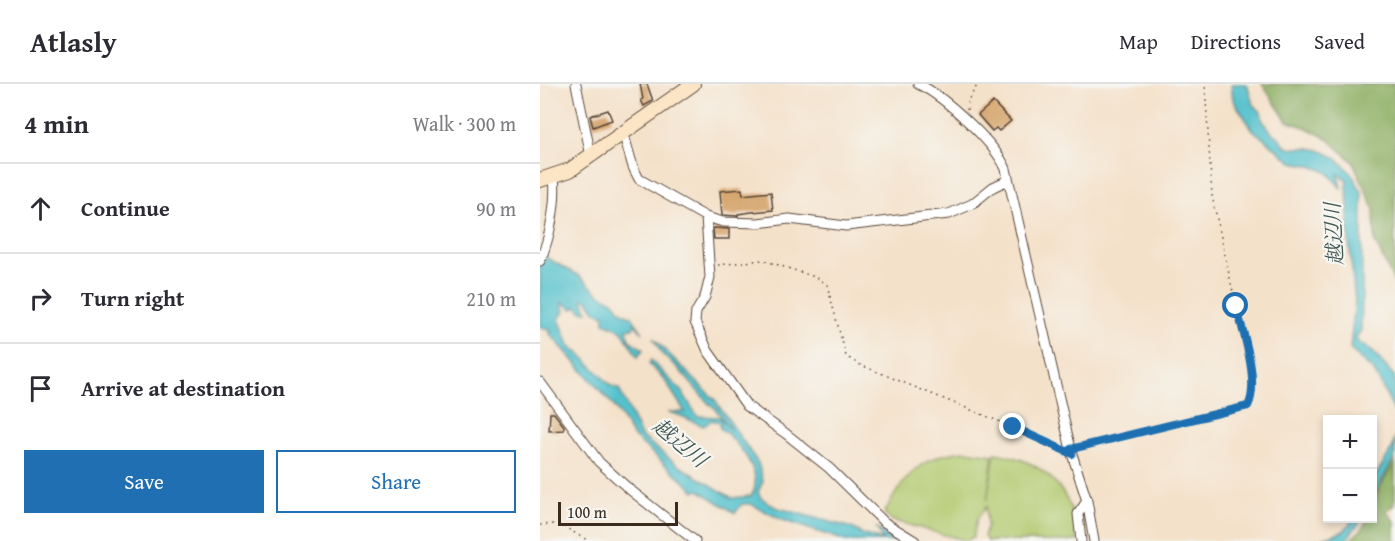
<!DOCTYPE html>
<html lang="en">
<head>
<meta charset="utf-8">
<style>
  :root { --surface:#fff; --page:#f2f2f3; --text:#2b2b33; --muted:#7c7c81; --line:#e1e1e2; --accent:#1f6fb2 }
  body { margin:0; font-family:"Gentium Book Plus","Noto Serif JP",serif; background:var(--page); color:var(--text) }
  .controls { position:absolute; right:18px; bottom:18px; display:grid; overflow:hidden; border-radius:0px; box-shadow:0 3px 9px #0003 }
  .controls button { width:54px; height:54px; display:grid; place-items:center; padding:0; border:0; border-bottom:2px solid var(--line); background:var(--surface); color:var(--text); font:30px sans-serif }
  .scale { position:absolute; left:18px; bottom:15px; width:120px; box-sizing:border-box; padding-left:6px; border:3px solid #3b2a1e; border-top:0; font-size:16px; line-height:21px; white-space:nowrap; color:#3b2a1e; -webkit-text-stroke:4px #f6f6f2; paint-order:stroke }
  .stop { position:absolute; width:18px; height:18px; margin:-14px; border:4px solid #1f6fb2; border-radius:50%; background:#fff }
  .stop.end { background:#1f6fb2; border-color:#fff; box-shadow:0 2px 6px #0008 }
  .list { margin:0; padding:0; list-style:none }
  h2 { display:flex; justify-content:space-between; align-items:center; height:78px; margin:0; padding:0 24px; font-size:26px }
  h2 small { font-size:20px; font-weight:400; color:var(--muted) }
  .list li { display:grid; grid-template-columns:39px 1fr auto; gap:18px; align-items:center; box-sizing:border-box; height:90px; padding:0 24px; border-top:2px solid var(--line) }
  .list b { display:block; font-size:22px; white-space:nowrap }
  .list em { font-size:20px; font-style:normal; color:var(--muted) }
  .actions { display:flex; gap:12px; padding:18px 24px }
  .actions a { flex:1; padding:14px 0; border:2px solid var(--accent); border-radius:0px; text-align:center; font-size:21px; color:var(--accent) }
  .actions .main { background:var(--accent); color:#fff }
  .icon { flex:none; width:33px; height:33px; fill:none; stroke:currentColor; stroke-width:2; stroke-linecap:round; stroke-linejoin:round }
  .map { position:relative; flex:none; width:855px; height:457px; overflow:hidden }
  header { display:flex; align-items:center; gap:36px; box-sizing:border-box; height:84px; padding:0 30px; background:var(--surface); border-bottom:2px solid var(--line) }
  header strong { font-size:28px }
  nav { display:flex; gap:33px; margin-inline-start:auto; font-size:21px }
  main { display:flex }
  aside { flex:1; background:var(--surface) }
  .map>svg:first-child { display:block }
  .green { fill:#b2ca70; stroke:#767a47; stroke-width:1.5 }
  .forest { fill:#8dae62; stroke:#646c40; stroke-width:1.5 }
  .water { fill:#54c1cc; stroke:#487675; stroke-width:1.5 }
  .building { fill:#d6a56d }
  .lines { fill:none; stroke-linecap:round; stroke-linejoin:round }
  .minor-casing { stroke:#574538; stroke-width:11 }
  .secondary-casing { stroke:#574538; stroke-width:16 }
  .path { stroke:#574538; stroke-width:1.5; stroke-dasharray:1.5 4.5; stroke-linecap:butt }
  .minor { stroke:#fff; stroke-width:9 }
  .secondary { stroke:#fce5c4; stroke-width:14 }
  .route { stroke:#1f6fb2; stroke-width:8 }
  .labels { text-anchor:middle; stroke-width:4.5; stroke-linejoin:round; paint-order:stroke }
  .water-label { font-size:21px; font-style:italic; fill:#425752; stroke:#f6f6f2 }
</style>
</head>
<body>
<header>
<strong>Atlasly</strong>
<nav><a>Map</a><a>Directions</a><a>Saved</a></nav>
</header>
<main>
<aside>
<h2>4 min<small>Walk · 300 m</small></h2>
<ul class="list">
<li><svg class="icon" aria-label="ahead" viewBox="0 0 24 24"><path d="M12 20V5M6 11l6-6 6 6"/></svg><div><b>Continue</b></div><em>90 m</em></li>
<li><svg class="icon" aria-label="right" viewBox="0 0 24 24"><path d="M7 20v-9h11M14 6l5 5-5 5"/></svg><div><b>Turn right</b></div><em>210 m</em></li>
<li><svg class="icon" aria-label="arrive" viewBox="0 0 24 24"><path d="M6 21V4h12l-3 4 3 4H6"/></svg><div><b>Arrive at destination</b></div></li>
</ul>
<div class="actions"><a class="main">Save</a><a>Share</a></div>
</aside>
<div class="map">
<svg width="855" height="457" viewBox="0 0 855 457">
  <rect width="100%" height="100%" fill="#f6f6f2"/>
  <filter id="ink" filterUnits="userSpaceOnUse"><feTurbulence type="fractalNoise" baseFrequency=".0167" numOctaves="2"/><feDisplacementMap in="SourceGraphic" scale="12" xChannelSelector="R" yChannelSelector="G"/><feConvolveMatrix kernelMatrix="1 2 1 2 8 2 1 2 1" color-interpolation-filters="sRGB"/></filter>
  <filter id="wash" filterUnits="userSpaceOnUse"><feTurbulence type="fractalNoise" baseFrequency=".008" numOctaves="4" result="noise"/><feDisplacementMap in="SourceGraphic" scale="24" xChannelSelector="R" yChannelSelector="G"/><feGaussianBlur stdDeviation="1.35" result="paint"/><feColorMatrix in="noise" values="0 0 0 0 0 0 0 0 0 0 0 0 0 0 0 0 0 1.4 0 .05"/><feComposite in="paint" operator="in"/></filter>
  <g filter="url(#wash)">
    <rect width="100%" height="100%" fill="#f4e1c9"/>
    <path class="green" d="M426 367 453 371 447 416 455 369C504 376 535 407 537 457H447L444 452 447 443 446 423 437 435 433 453 427 457 351 436 344 429C364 392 382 370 426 367Z"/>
    <path class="forest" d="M722 0H855V200L835 158 834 125 813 78 788 55 767 44 747 37Z
      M855 377V421L846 427 855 437V457H809L822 445 827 435 832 434C832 412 844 396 855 377Z"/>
    <path class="water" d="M691 0H707L713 20 721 28 723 37 733 50 738 52 746 63C754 65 762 63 770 64 797 68 812 86 822 109V217L821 246 816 254 818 258 833 268 855 293V329L835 289 810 265 815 217 809 157 807 96 798 90 801 104 787 88 768 81 752 78 713 46 693 16Z
      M0 170 40 192 58 209 73 217 82 228 92 233 103 249 94 240 93 244 87 245 89 256 103 265 98 273 81 246 64 239V231L56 228 47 215 43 216 48 228 42 227 36 222 33 225 22 218 24 227 19 235 29 261 44 274 71 302 79 305 101 352 138 381 192 414 211 412C226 390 197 357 180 344V339L172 336 164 342C151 337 142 331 128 328H145L124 295 109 280 111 276 143 309 157 332 179 333 191 346 174 323 169 320 137 283 122 270 113 254 175 316 218 379 223 397 218 408 221 414 235 423 312 444 324 451 343 456 336 443 353 457H306L242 436 211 420H202L195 429 159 406 155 407 93 352 73 321 10 250V246L0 244Z
      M855 353V372L833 413V396L853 363Z
      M813 435H822L805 457H773L804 447Z"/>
    <g id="blocks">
      <path class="building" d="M100 0H107L113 17 104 22 101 16 103 15Z
        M453 18 471 37 459 47 456 44 452 47 438 31Z
        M68 26 72 36 53 43 50 32Z
        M202 105 203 111 231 108 233 126 212 128 198 130V132L182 131 180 107Z
        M173 144 189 145V155H174Z
        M10 329H14L24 342V346L9 347Z"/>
    </g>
  </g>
  <g filter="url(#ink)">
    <use href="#blocks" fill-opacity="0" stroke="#574538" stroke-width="1.5"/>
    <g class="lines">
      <defs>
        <path id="minor" d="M36 0 51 72
          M378 0C404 12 455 59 466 85L532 370 547 417 554 457
          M83 48 93 83 99 95 166 133 183 138 218 139 249 135 306 142 409 130 432 120 453 103 468 96
          M166 133 170 193 165 213 156 228 155 238 168 267 207 322 245 349 289 384 344 438 375 457
          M0 177C10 154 17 118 14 92
          M0 298 59 378 89 405 155 457
          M541 457 538 430 547 417"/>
        <path id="secondary" d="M0 96 30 86 153 0"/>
      </defs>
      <use href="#minor" class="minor-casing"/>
      <use href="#secondary" class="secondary-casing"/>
      <path class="path" d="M427 26 428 16 438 0
        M178 181 223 176 278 194 287 201 306 272 318 280 473 343 523 366
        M538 363 708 323 711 316 712 295 672 112 665 0
        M0 441 19 440 49 457"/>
      <use href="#minor" class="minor"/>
      <use href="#secondary" class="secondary"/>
    </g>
  </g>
  <g class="lines" filter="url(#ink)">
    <path class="route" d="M473 343 532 370 531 365 708 322C720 299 703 247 696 222"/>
  </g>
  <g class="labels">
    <g class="water-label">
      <text transform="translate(794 150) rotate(-93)" y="7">越辺川</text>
      <text transform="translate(140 359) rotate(40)" y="7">越辺川</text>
    </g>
  </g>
</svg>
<div class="controls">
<button>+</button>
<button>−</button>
</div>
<div class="scale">100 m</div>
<div class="stop" style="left:696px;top:222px"></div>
<div class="stop end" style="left:473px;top:343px"></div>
</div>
</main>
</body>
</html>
